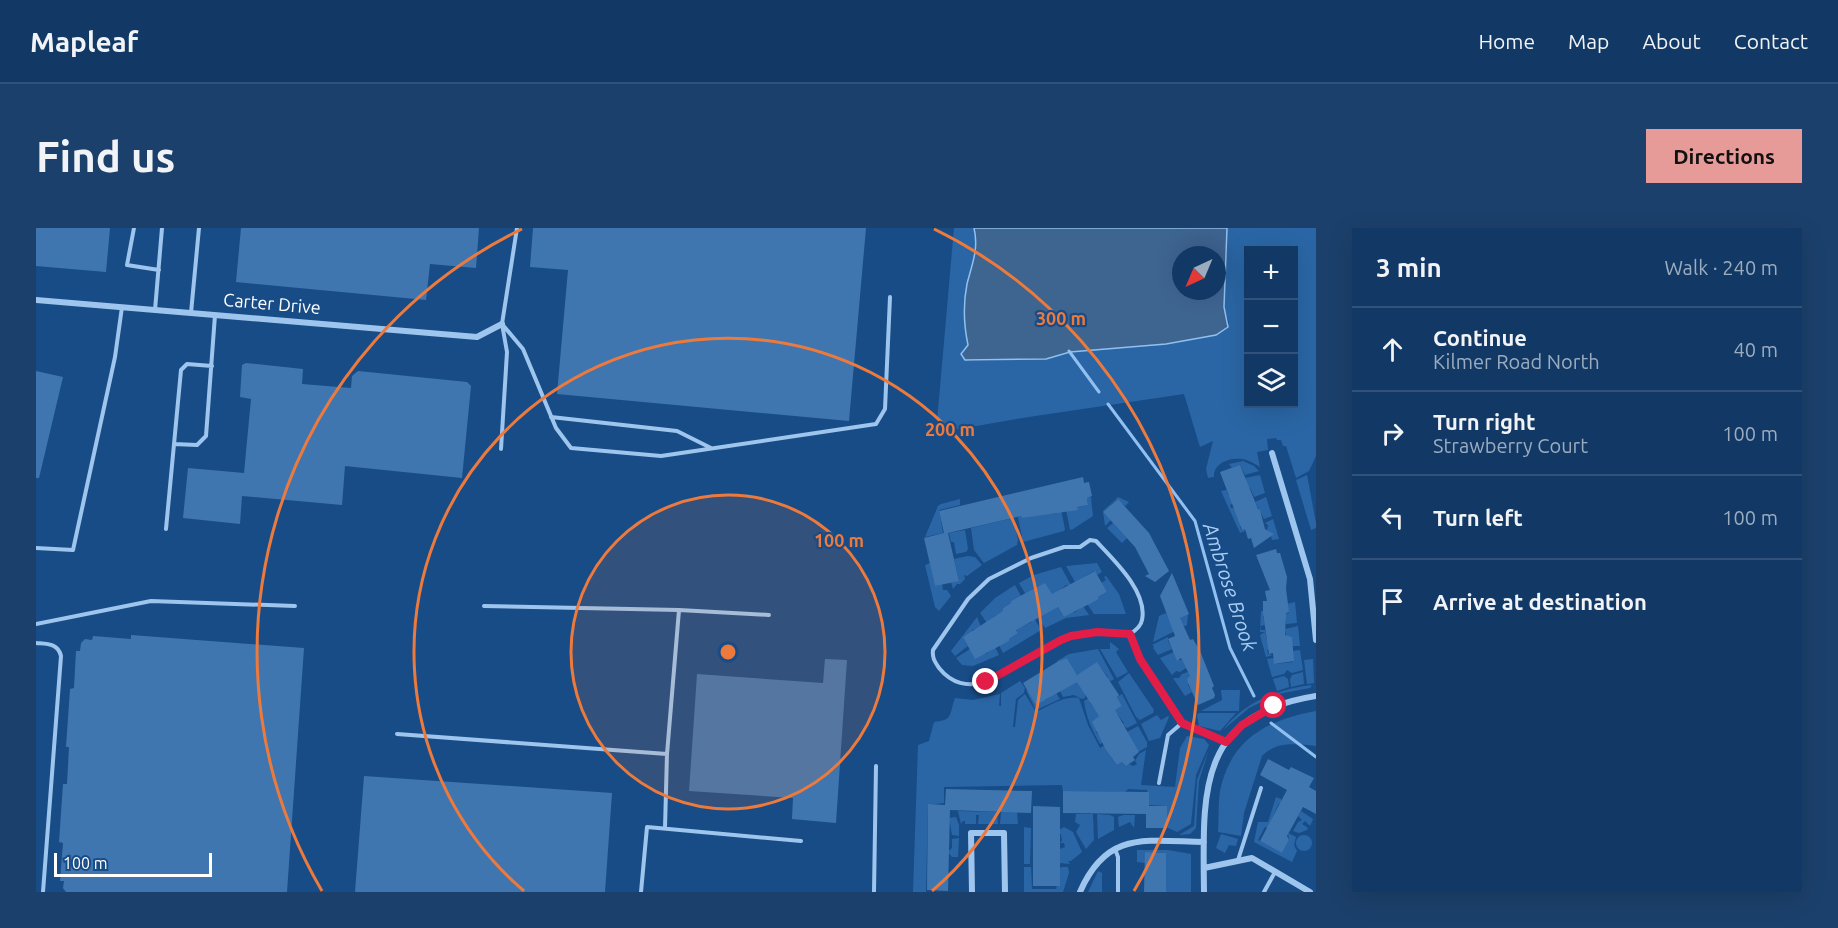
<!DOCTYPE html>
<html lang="en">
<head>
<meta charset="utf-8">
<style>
  :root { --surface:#123965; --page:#1b406b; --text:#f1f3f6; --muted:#9cacbf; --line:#315379; --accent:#e69b98 }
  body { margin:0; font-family:Ubuntu,sans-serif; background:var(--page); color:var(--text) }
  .controls { position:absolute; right:18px; top:18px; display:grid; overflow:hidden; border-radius:0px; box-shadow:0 6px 24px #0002 }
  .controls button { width:54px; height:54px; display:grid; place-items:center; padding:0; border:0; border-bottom:2px solid var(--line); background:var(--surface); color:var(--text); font:30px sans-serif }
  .compass { position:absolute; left:1136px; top:18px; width:54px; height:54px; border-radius:50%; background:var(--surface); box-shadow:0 6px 24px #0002; rotate:224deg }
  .scale { position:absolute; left:18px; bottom:15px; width:158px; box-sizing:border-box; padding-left:6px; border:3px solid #fff; border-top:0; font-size:16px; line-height:21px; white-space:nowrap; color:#fff; -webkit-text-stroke:4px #184c87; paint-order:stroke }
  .stop { position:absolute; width:18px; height:18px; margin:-14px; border:4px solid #e11d48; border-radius:50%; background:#fff }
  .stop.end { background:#e11d48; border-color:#fff; box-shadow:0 2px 6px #0008 }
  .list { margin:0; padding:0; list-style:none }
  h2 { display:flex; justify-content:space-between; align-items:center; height:78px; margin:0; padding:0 24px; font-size:26px }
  h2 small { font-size:20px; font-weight:400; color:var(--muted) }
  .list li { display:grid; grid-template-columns:39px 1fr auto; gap:18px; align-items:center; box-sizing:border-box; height:84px; padding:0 24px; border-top:2px solid var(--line) }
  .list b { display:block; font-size:22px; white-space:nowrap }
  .list p { margin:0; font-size:20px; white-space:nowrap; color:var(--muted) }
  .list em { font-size:20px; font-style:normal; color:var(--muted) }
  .icon { flex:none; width:33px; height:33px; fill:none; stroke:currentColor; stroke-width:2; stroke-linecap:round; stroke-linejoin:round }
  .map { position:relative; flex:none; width:1280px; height:664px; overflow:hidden; border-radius:0px }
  header { display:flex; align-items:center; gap:36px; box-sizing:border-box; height:84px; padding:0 30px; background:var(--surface); border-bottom:2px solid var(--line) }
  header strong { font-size:28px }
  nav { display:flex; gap:33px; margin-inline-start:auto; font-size:21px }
  .intro { display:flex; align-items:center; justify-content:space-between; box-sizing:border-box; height:144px; padding:0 36px }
  h1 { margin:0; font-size:42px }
  .button { padding:15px 27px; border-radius:0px; background:var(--accent); color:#111; font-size:21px; font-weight:700 }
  main { display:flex; gap:36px; padding:0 36px }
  aside { flex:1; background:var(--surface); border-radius:0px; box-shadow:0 6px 24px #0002 }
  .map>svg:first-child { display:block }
  .green { fill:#2a66a5; fill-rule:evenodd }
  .water { fill:#3e6490; stroke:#91c0f0; stroke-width:1.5; fill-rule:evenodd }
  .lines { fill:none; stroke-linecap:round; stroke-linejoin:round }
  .stream { stroke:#91c0f0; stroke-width:3 }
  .building { fill:#4076b0 }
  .lane { stroke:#9ec5ed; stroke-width:4 }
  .street { stroke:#9ec5ed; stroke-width:6 }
  .route { stroke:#e11d48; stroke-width:8 }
  .ring { fill:none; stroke:#ed7a3d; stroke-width:3 }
  .labels { text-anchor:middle; stroke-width:4.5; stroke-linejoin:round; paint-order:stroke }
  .street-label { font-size:18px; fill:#fff; stroke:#184c87 }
  .water-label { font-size:20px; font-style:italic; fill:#aacef5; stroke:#184c87 }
  .centre { fill:#ed7a3d; stroke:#184c87; stroke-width:3 }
  .ring-label { font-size:18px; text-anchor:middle; font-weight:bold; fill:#ed7a3d; stroke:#184c87; stroke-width:4.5; stroke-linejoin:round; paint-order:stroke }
</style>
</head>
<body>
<header>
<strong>Mapleaf</strong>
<nav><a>Home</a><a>Map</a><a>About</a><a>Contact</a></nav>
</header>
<div class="intro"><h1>Find us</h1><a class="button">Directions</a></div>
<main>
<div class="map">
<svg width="1280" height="664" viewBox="0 0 1280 664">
  <rect width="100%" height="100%" fill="#184c87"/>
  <path class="green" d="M918 0H938L940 9 932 117 927 122 933 133 1010 131 1034 124 1065 120 1130 116 1180 107 1193 95 1188 79 1191 0H1280V228L1273 243 1260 250 1250 218H1247L1245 212H1241L1240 210 1231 211 1232 222 1221 224 1224 239C1219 236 1213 232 1206 231 1194 229 1177 235 1178 249L1172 250 1170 241 1177 213 1164 219 1148 166 986 190 900 205ZM1212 22H1258V176H1212Z
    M1207 233 1218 238 1223 243 1209 247 1204 237 1196 240 1193 236Z
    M1224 247 1229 265 1218 269 1214 260 1212 259 1209 250Z
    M1271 247 1280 295V300L1275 302 1260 252Z
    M1191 262 1192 267H1195L1198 275 1194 277 1195 280H1199L1208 297 1204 298 1205 302 1209 301V303L1204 305 1185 263Z
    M1055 269 1057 288 1037 301 1034 302 1030 281 1041 282V279L1052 277 1051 270Z
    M1082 269 1093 274 1089 278 1081 271 1067 284 1075 292 1069 298 1067 283Z
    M1230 269 1236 288 1228 291 1219 274Z
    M924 271V277L903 282 907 305 889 309 902 278 905 276Z
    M1025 282 1029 301 1028 303 987 314 982 289 985 288 986 290 1014 285V286L1021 285V283Z
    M977 290 982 312 981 317 948 335 938 322 935 300Z
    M1237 291 1243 311 1236 312 1234 304 1231 303 1232 297 1229 295Z
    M1077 295 1091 310 1086 315 1071 300Z
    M929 302 932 321 930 324 920 326 918 314H915L913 305Z
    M932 328 939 329 946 337 931 348 928 347 929 351 924 356H921L917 361 915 354 923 352 918 331Z
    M894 335 899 358 906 356 907 362H911L915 368 903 383 899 379 889 337Z
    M1061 335 1066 344 1061 347 1058 343 1039 354 1030 338Z
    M1025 339 1035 357H1030L1017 368 1009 356 999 360 990 367 983 355 998 347Z
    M1070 348 1083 366 1090 386H1058L1051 376 1063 371 1062 369 1071 364 1065 355 1070 352 1068 349Z
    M979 357 985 368 975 373V375L967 380V385L959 388 951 395 944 385 959 370Z
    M1018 373 1028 389 1037 384 1038 385 1047 378 1053 387 1030 390 1009 400 1002 388Z
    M1259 374 1261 395 1250 396 1248 386 1253 385 1251 376Z
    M1225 383H1232L1233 387 1227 388 1229 397 1224 398 1225 402H1229L1231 412H1235L1236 421 1231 422 1232 426 1237 427 1230 429 1224 407 1229 404H1224Z
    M1130 385 1135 394 1152 386 1151 397 1117 414 1123 388Z
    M941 389 945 399 936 402V404L927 409 932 418 919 428 915 423Z
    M998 390 1005 402 967 425 963 417 973 413V411L982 405 980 401 996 394 995 392Z
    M1262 398 1264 418H1256L1255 409 1250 408 1249 401Z
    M1132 409V413L1136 421 1122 427 1117 420 1118 418 1116 417Z
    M1074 414 1083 421 1080 424 1092 444 1081 450 1064 421H1074Z
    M959 419 963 427 937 438 926 437 920 430 934 421 950 426Z
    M1062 421 1078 451 1073 454 1070 451 1072 449 1061 435 1041 447 1031 430 1022 435 1021 433 1033 426Z
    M1264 422 1267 442 1256 445 1251 442 1248 446 1236 449 1231 431 1238 430 1239 436 1257 434V423Z
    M1138 424 1141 432H1146L1150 440 1144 444 1140 443 1136 447 1124 430Z
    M1277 431 1278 455 1271 456 1268 432Z
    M1152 444 1154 448 1152 457 1156 464 1149 468 1137 450H1143L1146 446Z
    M1267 444 1268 456 1255 459 1254 451 1256 447Z
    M1093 445 1118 482 1117 485 1104 492 1100 489 1082 454Z
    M1248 448 1252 451 1253 459 1241 463 1237 451Z
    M1042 452 1044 458 1050 464 1049 470 1046 471 1038 467 1027 469 1024 463Z
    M984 453 989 460 988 465 980 471 977 499H979L982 472 989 466 1000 484C1013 478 1029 467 1043 470L1052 497 1064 520 1069 517 1070 522 1081 537 1086 534 1090 538 1093 536 1097 538 1101 536 1099 533 1103 526 1110 522 1105 557 1139 559 1144 520 1151 508 1168 511 1173 517 1160 547 1155 596 1141 604 1130 599V578L1113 577 1111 562 1092 561 1089 564 1027 563 1026 557 908 559V575L892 577 890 664H877L882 517 893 513 898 494C918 492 913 486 919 470L937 472 964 466 963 478H965V465Z
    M1276 457 1274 460 1242 466 1213 480 1187 502C1208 474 1242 461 1276 457Z
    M990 462 1010 472 1020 465 1024 471 1000 482Z
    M1185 462H1204L1203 483H1165L1186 472Z
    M1086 466 1101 495 1091 500 1086 497 1088 495 1078 482 1086 478 1081 469Z
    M1053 470 1056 474 1054 475 1065 489 1060 504 1068 514 1064 516C1056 502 1050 489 1048 473Z
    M1280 483V518C1261 516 1240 513 1226 528L1208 585 1205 608 1182 604C1183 591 1182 576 1184 563 1195 510 1232 492 1280 483Z
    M1163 485H1200L1184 503 1163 498 1161 487Z
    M1121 487 1125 492 1132 488 1133 489 1124 510 1113 513 1105 496Z
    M1102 498 1111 514V519L1102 524 1091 504Z
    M1173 521 1163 553 1160 600 1154 606 1143 607 1158 598 1161 552Z
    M1240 569 1245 571V574L1242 577 1232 600 1229 599 1222 612 1246 625 1253 612 1252 605 1260 609 1258 617 1261 623 1256 634 1218 614 1222 594H1232Z
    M922 583 961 584 962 596H942L943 587H940V596H929V593H927L925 596Z
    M1265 583 1277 591 1274 598 1269 593 1266 596 1272 600 1271 602 1263 605 1257 603 1262 594 1266 592 1262 588Z
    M965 584H981L982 596H964Z
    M1040 586H1057L1058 612 1050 621 1040 604 1044 597 1039 594Z
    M1061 586 1074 587 1078 589V602L1062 611Z
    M1087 587H1099L1098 600 1094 594 1083 599 1082 589Z
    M920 589 923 597V608L916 607 913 590Z
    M988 599 995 600 994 636H988Z
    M1028 599 1037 604 1046 624 1035 633H1032L1034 636 1024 635V621L1029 619 1028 615H1023L1026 613 1025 606H1023V602Z
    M1185 606 1202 611 1200 618 1193 617 1189 625 1180 620Z
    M1260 615a8 8 0 1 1 16 0a8 8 0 1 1-16 0Z
    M923 610 922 629H916L912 624 916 620V611Z
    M1101 622H1132L1155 626V664H1130V625L1110 624 1109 635 1101 634Z
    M988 639H995L996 661H1020L1022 653 1024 652 1023 642 1025 639H1032L1033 645 1027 664H988Z
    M1062 643 1066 645V664H1052Z"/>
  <path class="water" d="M938 0H1191L1188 79 1192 99 1180 107 1130 116 1034 124 1010 131 929 132 925 126 932 117C928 98 927 76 931 56 936 36 943 21 938 0ZM1145 27H1181V63H1145Z"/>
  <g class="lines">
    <path class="stream" d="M1033 123 1063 164
      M1072 176 1159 293 1194 420 1218 468
      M1235 495 1280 529"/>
  </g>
  <path class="building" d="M0 0H74L70 44 0 38Z
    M205 0H443L440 40 394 36 390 72 200 54Z
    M497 0H830L813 193 521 166 532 42 494 39Z
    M210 135 267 141 266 156 315 160 316 148 322 143 431 154 435 158 426 250 309 238 306 277 206 268 204 296 147 290 152 240 208 245 215 171 204 169 206 137Z
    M0 143 27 149 3 250H0Z
    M1204 237 1222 281 1224 282 1229 301 1238 306 1218 320 1215 310 1212 311 1209 301 1206 302 1184 244Z
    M1047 249 1048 255 1053 254 1056 268 1051 270 1052 277 1041 279 1042 282 986 290 985 288 912 305 923 353 899 358 888 310 908 305 903 283Z
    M1082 271 1113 305 1133 343 1119 354 1109 348 1113 346 1099 319 1067 284Z
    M1240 321 1241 325H1244L1251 349 1250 361 1253 384 1250 385 1249 407 1256 409 1258 433 1238 436 1237 425 1233 426 1227 385V373H1231L1229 363 1234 362 1220 327Z
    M1059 343 1071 364 1062 369 1063 371 1028 389 1022 379 980 402 982 405 973 411V413L939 431 927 409 967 383V380L975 375V373L1009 355 1016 366Z
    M1136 345 1153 386 1144 390 1154 412 1157 411 1164 423 1178 458 1176 460 1179 467 1178 470 1162 477 1152 455 1151 451 1154 448 1145 430 1141 433 1132 411 1139 408 1124 368Z
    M95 407 268 420 251 664H30L27 660 28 653H24L27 615 23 614 27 556H31L33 519H30L34 461 38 460 40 423H44L45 415 49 411 56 412 57 408 95 411Z
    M1031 430 1041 447 1061 434 1083 467 1081 469 1086 478 1079 482 1103 524 1097 529 1099 532 1090 538 1086 534 1081 537 1070 522 1056 494 1063 488 1041 454 1000 477 987 455 1021 434Z
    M789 431 811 432 800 595 756 591 757 570 653 563 661 446 787 455Z
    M1232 531 1253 542 1255 539 1278 550 1273 559 1280 563V586L1267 579 1251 608 1253 612 1246 625 1224 613 1251 562 1224 547Z
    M328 548 576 565 569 664H319Z
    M910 561 996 563 995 585 914 582 912 663 891 662 892 576 909 577Z
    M1027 563 1113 564V578H1131V600H1110V586L1027 585Z
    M997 578 1024 579V658H997Z
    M1109 624 1130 625V664H1108Z"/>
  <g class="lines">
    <path class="lane" d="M98 0 91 37 123 42
      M119 82 126 0
      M155 85 163 0
      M466 96 487 121 520 200 535 220 625 228 840 196 849 181 854 69
      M515 189 641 203 675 220
      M138 216 161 217 170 208 179 87
      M465 221 471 124 466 96 481 0
      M130 301 145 142 151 136 176 138
      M1054 312 1060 313C1078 332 1112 364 1106 392 1105 398 1099 403 1094 406 1070 403 1048 403 1025 412L950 454C931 459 916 456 903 440 899 434 896 430 897 422L932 371 953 351 995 330 1028 319H1044Z
      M0 320 37 322 79 129 86 79
      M448 378 643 382
      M0 396 115 373 259 378
      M0 415C11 416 22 415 25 428L7 664
      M361 506 631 526 629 600
      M631 526 643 382 733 387
      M1123 555 1132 507 1146 495
      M1079 621 1082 629V664
      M1202 632 1225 560
      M605 664 611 599 765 613
      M838 664 840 538
      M1228 664 1239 644"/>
    <path class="street" d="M0 72 441 109 466 96
      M1236 225 1274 351 1280 412
      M1094 406 1104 431 1146 495 1190 514
      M1168 640 1216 630 1274 664
      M936 664 935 605H968L969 664
      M1044 664C1071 602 1110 613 1168 614
      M1168 664C1167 565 1160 487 1280 468"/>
  </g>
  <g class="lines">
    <path class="route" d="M950 454 1025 412 1035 408 1061 404 1094 406 1104 431 1146 495 1190 514 1206 497 1238 478"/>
  </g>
  <circle cx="692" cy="424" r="157" fill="#ed7a3d" fill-opacity=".12"/>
  <g class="ring">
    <circle cx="692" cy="424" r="157"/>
    <path d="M488 663A314 314 0 1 1 896 663"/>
    <path d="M286 663A471 471 0 0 1 486 1M898 1A471 471 0 0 1 1098 663"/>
  </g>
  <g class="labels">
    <g class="street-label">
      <text transform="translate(236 76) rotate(5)" y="6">Carter Drive</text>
    </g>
    <g class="water-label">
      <text transform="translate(1194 359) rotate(72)" y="7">Ambrose Brook</text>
    </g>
  </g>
  <circle cx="692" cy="424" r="9" class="centre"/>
  <g class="ring-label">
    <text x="1025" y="97">300 m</text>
    <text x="914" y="208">200 m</text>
    <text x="803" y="319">100 m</text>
  </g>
</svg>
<div class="controls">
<button>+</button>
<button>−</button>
<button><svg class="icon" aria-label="layers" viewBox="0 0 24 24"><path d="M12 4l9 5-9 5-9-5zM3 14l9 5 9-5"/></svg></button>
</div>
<svg class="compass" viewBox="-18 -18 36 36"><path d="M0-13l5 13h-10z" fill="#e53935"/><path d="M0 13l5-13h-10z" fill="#9cacbf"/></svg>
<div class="scale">100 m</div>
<div class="stop" style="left:1238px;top:478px"></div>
<div class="stop end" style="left:950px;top:454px"></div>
</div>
<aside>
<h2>3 min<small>Walk · 240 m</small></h2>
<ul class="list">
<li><svg class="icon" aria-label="ahead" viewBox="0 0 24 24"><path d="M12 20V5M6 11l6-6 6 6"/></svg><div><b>Continue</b><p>Kilmer Road North</p></div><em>40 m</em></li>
<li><svg class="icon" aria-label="right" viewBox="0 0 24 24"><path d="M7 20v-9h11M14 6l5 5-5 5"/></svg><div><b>Turn right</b><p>Strawberry Court</p></div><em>100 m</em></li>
<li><svg class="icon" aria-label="left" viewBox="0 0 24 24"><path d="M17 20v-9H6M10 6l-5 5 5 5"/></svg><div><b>Turn left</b></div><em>100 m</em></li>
<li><svg class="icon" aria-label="arrive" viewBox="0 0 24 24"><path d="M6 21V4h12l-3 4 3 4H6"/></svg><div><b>Arrive at destination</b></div></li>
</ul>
</aside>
</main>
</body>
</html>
